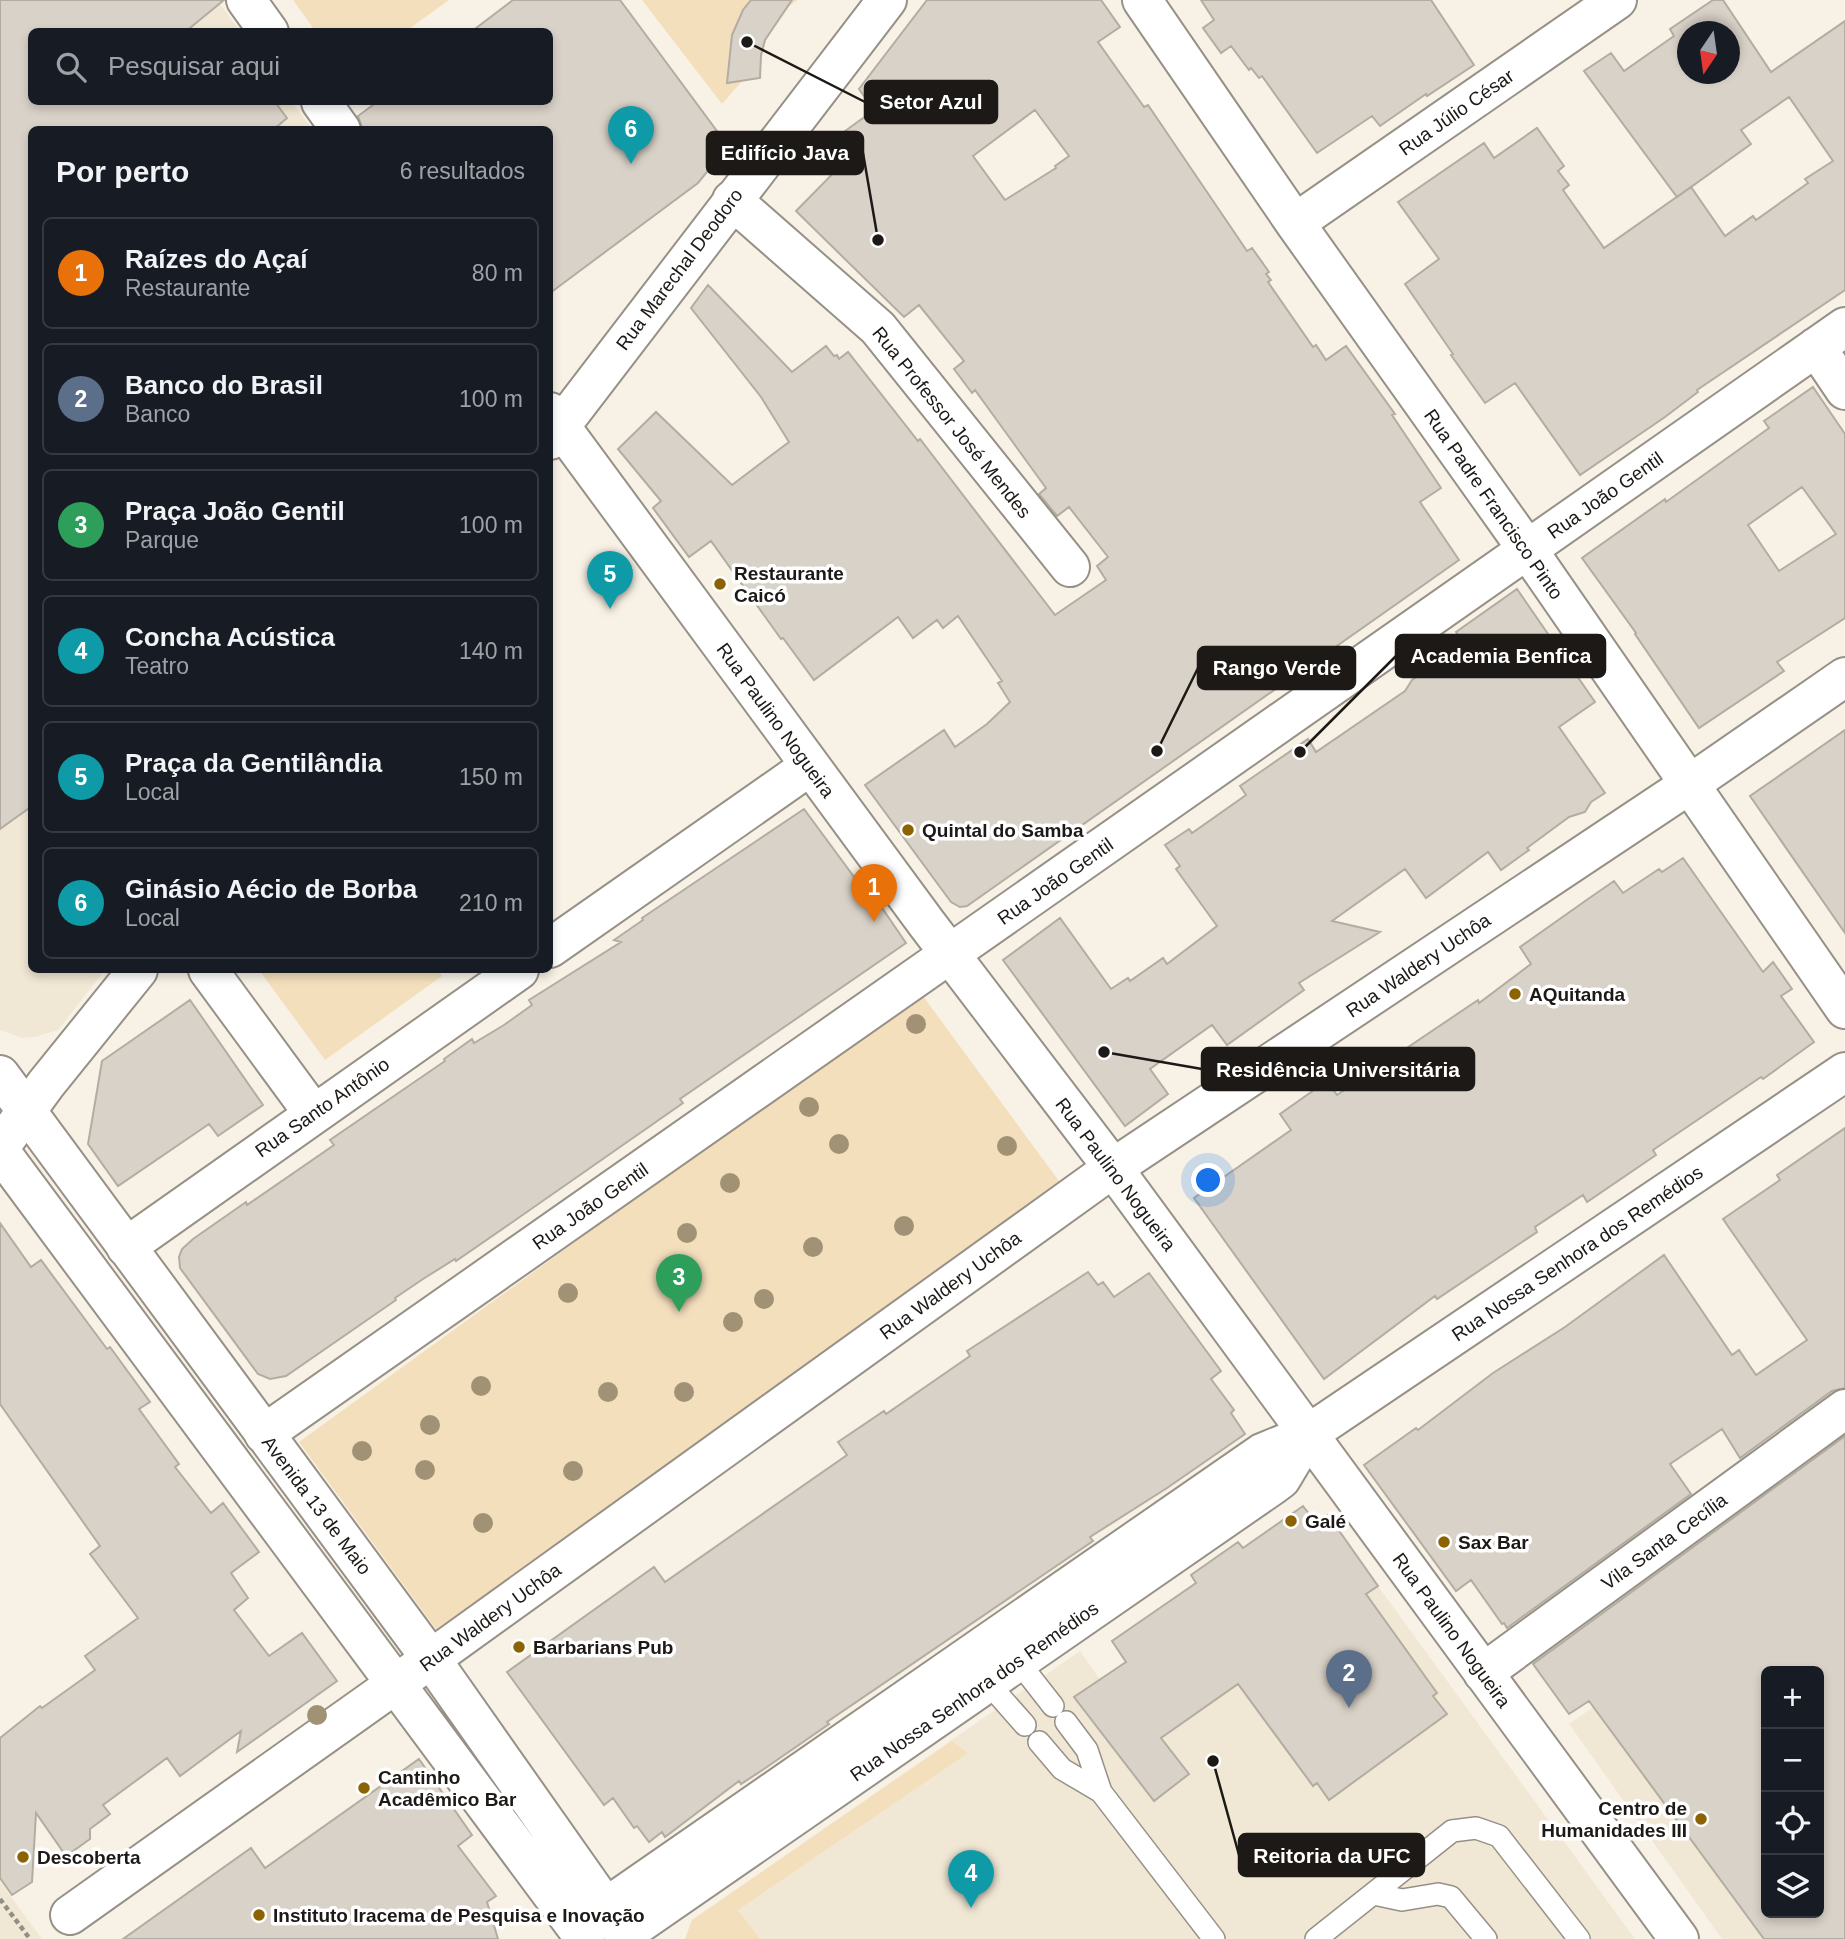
<!DOCTYPE html>
<html lang="pt">
<head>
<meta charset="utf-8">
<style>
  :root { --surface:#171b24; --page:#20242c; --text:#f1f3f6; --muted:#9ea1a6; --line:#363941; --accent:#ea580c }
  body { margin:0; font-family:Helvetica,sans-serif; background:var(--page); color:var(--text) }
  .controls { position:absolute; right:21px; bottom:21px; display:grid; overflow:hidden; border-radius:10px; box-shadow:0 4px 10px #0003 }
  .controls button { width:63px; height:63px; display:grid; place-items:center; padding:0; border:0; border-bottom:2px solid var(--line); background:var(--surface); color:var(--text); font:35px sans-serif }
  .compass { position:absolute; left:1677px; top:21px; width:63px; height:63px; border-radius:50%; background:var(--surface); box-shadow:0 4px 10px #0003; rotate:193deg }
  .you { position:absolute; left:1209px; top:1181px; width:24px; height:24px; margin:-18px; border:5px solid #fff; border-radius:50%; background:#1a73e8; box-shadow:0 0 0 10px #1a73e833 }
  .badge { display:grid; place-items:center; width:46px; height:46px; border-radius:50%; background:var(--accent); color:#fff; font-size:23px; font-weight:700 }
  .pin { position:absolute; translate:-50% -58px; filter:drop-shadow(0 2px 4px #0008) }
  .pin::after { content:''; position:absolute; top:37px; width:24px; height:21px; background:inherit; clip-path:polygon(0 0,100% 0,50% 100%) }
  .list { margin:0; padding:0; list-style:none }
  h2 { display:flex; justify-content:space-between; align-items:center; height:91px; margin:0; padding:0 28px; font-size:30px }
  h2 small { font-size:23px; font-weight:400; color:var(--muted) }
  .list li { display:grid; grid-template-columns:46px 1fr auto; gap:21px; align-items:center; box-sizing:border-box; height:112px; margin:0 14px 14px; padding:0 14px; border:2px solid var(--line); border-radius:10px }
  .list b { display:block; font-size:26px; white-space:nowrap }
  .list p { margin:0; font-size:23px; white-space:nowrap; color:var(--muted) }
  .list em { font-size:23px; font-style:normal; color:var(--muted) }
  .icon { flex:none; width:38px; height:38px; fill:none; stroke:currentColor; stroke-width:2; stroke-linecap:round; stroke-linejoin:round }
  .map { position:relative; flex:none; width:1845px; height:1939px; overflow:hidden }
  .search { position:absolute; background:var(--surface); box-shadow:0 4px 10px #0003; left:28px; top:28px; width:525px; height:77px; display:flex; align-items:center; gap:18px; box-sizing:border-box; padding:0 24px; border-radius:10px; color:var(--muted); font-size:26px }
  .panel { position:absolute; background:var(--surface); box-shadow:0 4px 10px #0003; left:28px; top:126px; width:525px; height:847px; border-radius:10px }
  .map>svg:first-child { display:block }
  .built { fill:#f1e7d5; fill-rule:evenodd }
  .green { fill:#f4dfbd }
  .building { fill:#d9d2c8; stroke:#b2aca1; stroke-width:2; fill-rule:evenodd }
  .lines { fill:none; stroke-linecap:round; stroke-linejoin:round }
  .lane-casing { stroke:#969086; stroke-width:24 }
  .street-casing { stroke:#969086; stroke-width:42 }
  .secondary-casing { stroke:#969086; stroke-width:42 }
  .primary-casing { stroke:#969086; stroke-width:42 }
  .path { stroke:#938f87; stroke-width:4.5; stroke-dasharray:5 3.5; stroke-linecap:butt }
  .lane { stroke:#fff; stroke-width:21 }
  .street { stroke:#fff; stroke-width:38 }
  .secondary { stroke:#fff; stroke-width:38 }
  .primary { stroke:#fff; stroke-width:38 }
  .tree { fill:#a29275 }
  .poi-dot { fill:#8b6303; stroke:#fff; stroke-width:2.5 }
  .labels { text-anchor:middle; stroke-width:7; stroke-linejoin:round; paint-order:stroke }
  .street-label { font-size:19px; fill:#1c1916; stroke:#fff }
  .poi-label { font-size:19px; font-weight:bold; fill:#1c1916; stroke:#fff; text-anchor:start }
  .leader { fill:none; stroke:#1c1916; stroke-width:2.5 }
  .callout-dot { fill:#1c1916; stroke:#fff; stroke-width:2.5 }
  .callout { fill:#1c1916; stroke:#1c1916; stroke-width:2.5 }
  .callout-label { font-size:21px; text-anchor:middle; font-weight:bold; fill:#fff }
</style>
</head>
<body>
<div class="map">
<svg width="1845" height="1939" viewBox="0 0 1845 1939">
  <rect width="100%" height="100%" fill="#f8f2e6"/>
  <path class="built" d="M0 0H217L240 31 32 32V102H292L312 129 32 130V970H105L58 1030 35 1037 22 1038 0 1030Z
    M1845 1533V1939H1722L1569 1724ZM1766 1671H1819V1913H1766Z
    M1378 1586 1635 1939H685L692 1920 1080 1651 1138 1734 1161 1738Z
    M0 1881 17 1905 42 1939H0Z"/>
  <path class="green" d="M293 0H449L406 31 316 32Z
    M642 0H798C770 17 761 47 760 78L743 80 722 104Z
    M259 970H438L442 976 325 1060Z
    M920 992 1059 1181 438 1632 299 1442Z
    M952 1741 968 1753 738 1910 760 1939H685L692 1920Z"/>
  <path class="building" d="M0 0H224L185 32H32V102H275L287 118 273 130H32V806L0 829Z
    M513 0H620L728 146 698 183 550 293V130H363L358 116 377 102H550V32H471Z
    M751 0H792L765 40 761 55 760 78 727 83 732 35 743 10Z
    M927 0H1101L1120 27 1098 42 1144 107 1148 105 1247 251 1252 248 1269 272 1266 274 1271 280 1268 282 1313 347 1316 345 1326 360 1346 346 1395 414 1392 415 1441 488 1420 502 1459 560 967 906 960 907 951 902 865 785 944 730 955 747 987 724 1010 702 998 683 1002 681 958 616 943 628 937 620 913 638 898 617 814 680 783 638 781 639 711 541 689 557 653 508 661 501 618 449 656 412 732 485 789 442 761 397 691 308 708 285 792 372 826 346 834 356 837 355 839 359 848 352 918 441 920 439 1055 615 1106 580 1097 566 1108 557 1069 507 1057 516 1039 494 1046 488 975 390 972 393 954 369 964 361 919 305 904 317 796 211 857 149 841 134 874 110 859 89ZM1035 110 1069 156 1055 166 1056 168 1005 200 973 156Z
    M1201 0H1431L1474 65 1427 96 1426 94 1380 126 1372 116 1317 153 1262 76 1259 78 1251 68 1249 70 1231 46 1221 53 1203 28 1214 20Z
    M1713 0H1723L1771 72 1845 21V290L1697 390 1698 392 1665 417 1580 475 1515 383 1485 403 1451 355 1453 354 1405 284 1439 259 1398 202 1484 143 1494 158 1537 128 1564 166 1558 171 1569 185 1563 190 1604 248 1691 187 1725 236 1753 216 1756 220 1808 183 1805 179 1833 161 1789 97 1741 130 1751 144 1677 197 1584 71 1611 53 1624 71 1674 36 1670 29ZM1688 32H1730V74H1688Z
    M1813 387 1845 434V618L1777 662 1784 671 1699 728 1635 634 1636 633 1582 558 1665 499 1666 502 1769 428 1764 421ZM1802 487 1836 534 1779 571 1748 525Z
    M1517 589 1595 702 1559 727 1605 793 1591 802 1585 812 1569 817 1527 848 1529 850 1501 870 1488 852 1426 898 1405 869 1332 921 1380 932 1299 983 1304 990 1227 1045 1212 1025 1150 1069 1168 1094 1125 1126 1003 960 1060 918 1111 989 1128 978 1130 981 1163 958 1167 964 1217 926 1176 869 1180 866 1165 845 1189 829 1192 833 1246 795 1240 786 1308 739 1316 752 1405 691 1412 680 1465 645 1456 632Z
    M1845 730V933L1750 796Z
    M804 809 863 889 867 886 906 943 680 1099 683 1103 514 1221 456 1261 455 1259 423 1279 395 1298 396 1300 286 1376 270 1379 258 1374 180 1268 179 1257 182 1249 193 1239 246 1202 247 1205 334 1145 330 1140 445 1061 444 1059 472 1039 474 1043 504 1025 532 1005 529 1000 621 942 614 940 643 920 642 918Z
    M1683 858 1763 972 1773 962 1792 989 1781 996 1814 1042 1763 1079 1761 1077 1653 1150 1656 1155 1587 1202 1583 1195 1535 1227 1537 1232 1437 1299 1435 1296 1324 1379 1194 1198 1291 1130 1280 1114 1327 1081 1337 1095 1478 1000 1479 1003 1531 964 1520 947 1588 899 1614 881 1623 893 1659 869 1662 872Z
    M190 1000 263 1105 218 1136 209 1124 118 1186 88 1144 102 1061Z
    M1845 1128V1388L1832 1391 1740 1458 1722 1429 1670 1464 1691 1494 1507 1628 1504 1623 1502 1624 1471 1580 1456 1591 1364 1465 1416 1428 1418 1430 1493 1373 1565 1327 1664 1255 1732 1355 1739 1350 1756 1375 1807 1340 1723 1219 1780 1180 1777 1175Z
    M0 1223 31 1267 41 1260 107 1349 110 1347 150 1402 139 1409 179 1464 175 1467 211 1513 223 1503 259 1552 231 1573 248 1598 234 1610 269 1656 302 1633 337 1681 237 1752 241 1731 180 1776 167 1758 103 1805 110 1814 90 1829V1839L66 1856 36 1813 32 1882 12 1895 0 1878V1738L40 1706 42 1708 95 1670 85 1656 138 1618 90 1554 100 1546 0 1404Z
    M1088 1272 1098 1285 1103 1282 1114 1297 1149 1273 1221 1371 1211 1379 1234 1410 1231 1413 1245 1434 1167 1488 1090 1537 1093 1541 827 1722 829 1724 764 1769 741 1784 739 1781 665 1837 662 1832 649 1842 637 1826 634 1828 613 1798 604 1805 507 1672 654 1567 665 1582 847 1455 838 1442 884 1411 886 1414 970 1356 967 1351Z
    M1845 1436V1939H1764L1589 1701 1569 1714 1533 1664ZM1766 1671H1819V1913H1766Z
    M1303 1506 1316 1523 1328 1515 1378 1586 1366 1594 1437 1693 1433 1696 1447 1714 1329 1800 1317 1783 1313 1786 1238 1684 1161 1738 1189 1774 1154 1801 1074 1697 1126 1662 1112 1641 1196 1583 1191 1575 1238 1542 1243 1548Z
    M419 1759 472 1835 458 1846 496 1896 487 1902 498 1939H123L251 1848 265 1868Z"/>
  <g class="lines">
    <defs>
      <path id="lane" d="M1013 1655 1053 1706
        M981 1675 1025 1725
        M1066 1722 1087 1750 1101 1792 1214 1939
        M1039 1742 1062 1769 1101 1792
        M1374 1894 1402 1900 1438 1894 1451 1897 1486 1939
        M1316 1939 1452 1831 1476 1828 1499 1836 1579 1939"/>
      <path id="street" d="M246 0 269 32
        M321 102 341 130
        M732 200 878 328 1070 567
        M1816 347 1845 390
        M550 412 927 924 1113 1168 1679 1939
        M550 948 810 766
        M208 970 313 1113
        M126 1247 519 970
        M264 1434 1845 327
        M1483 1673 1845 1409
        M605 1908 1262 1453 1308 1434 1326 1422 1845 1072
        M70 1915 449 1646 1113 1168 1690 784 1845 677
        M624 1934 1273 1485 1281 1479 1308 1434"/>
      <path id="secondary" d="M1142 0 1295 223 1527 549 1845 1009
        M1295 223 1617 0
        M550 440 887 0
        M0 1147 46 1084 138 970"/>
      <path id="primary" d="M0 1075 431 1659 628 1939
        M0 1151 585 1939"/>
    </defs>
    <use href="#lane" class="lane-casing"/>
    <use href="#street" class="street-casing"/>
    <use href="#secondary" class="secondary-casing"/>
    <use href="#primary" class="primary-casing"/>
    <path class="path" d="M0 1899 30 1939"/>
    <use href="#lane" class="lane"/>
    <use href="#street" class="street"/>
    <use href="#secondary" class="secondary"/>
    <use href="#primary" class="primary"/>
  </g>
  <g class="tree">
    <circle cx="916" cy="1024" r="10"/>
    <circle cx="809" cy="1107" r="10"/>
    <circle cx="839" cy="1144" r="10"/>
    <circle cx="1007" cy="1146" r="10"/>
    <circle cx="730" cy="1183" r="10"/>
    <circle cx="904" cy="1226" r="10"/>
    <circle cx="687" cy="1233" r="10"/>
    <circle cx="813" cy="1247" r="10"/>
    <circle cx="568" cy="1293" r="10"/>
    <circle cx="764" cy="1299" r="10"/>
    <circle cx="733" cy="1322" r="10"/>
    <circle cx="481" cy="1386" r="10"/>
    <circle cx="608" cy="1392" r="10"/>
    <circle cx="684" cy="1392" r="10"/>
    <circle cx="430" cy="1425" r="10"/>
    <circle cx="362" cy="1451" r="10"/>
    <circle cx="425" cy="1470" r="10"/>
    <circle cx="573" cy="1471" r="10"/>
    <circle cx="483" cy="1523" r="10"/>
    <circle cx="317" cy="1715" r="10"/>
  </g>
  <g class="poi-dot">
    <circle cx="720" cy="584" r="7"/>
    <circle cx="908" cy="830" r="7"/>
    <circle cx="1515" cy="994" r="7"/>
    <circle cx="1291" cy="1521" r="7"/>
    <circle cx="1444" cy="1542" r="7"/>
    <circle cx="519" cy="1647" r="7"/>
    <circle cx="364" cy="1788" r="7"/>
    <circle cx="1701" cy="1819" r="7"/>
    <circle cx="23" cy="1857" r="7"/>
    <circle cx="259" cy="1915" r="7"/>
  </g>
  <g class="labels">
    <g class="street-label">
      <text transform="translate(1456 112) rotate(-35)" y="7">Rua Júlio César</text>
      <text transform="translate(679 269) rotate(-53)" y="7">Rua Marechal Deodoro</text>
      <text transform="translate(952 422) rotate(51)" y="7">Rua Professor José Mendes</text>
      <text transform="translate(1605 495) rotate(-35)" y="7">Rua João Gentil</text>
      <text transform="translate(1494 504) rotate(55)" y="7">Rua Padre Francisco Pinto</text>
      <text transform="translate(776 720) rotate(54)" y="7">Rua Paulino Nogueira</text>
      <text transform="translate(1055 881) rotate(-35)" y="7">Rua João Gentil</text>
      <text transform="translate(1418 965) rotate(-34)" y="7">Rua Waldery Uchôa</text>
      <text transform="translate(322 1107) rotate(-35)" y="7">Rua Santo Antônio</text>
      <text transform="translate(1116 1174) rotate(53)" y="7">Rua Paulino Nogueira</text>
      <text transform="translate(590 1206) rotate(-35)" y="7">Rua João Gentil</text>
      <text transform="translate(1577 1253) rotate(-34)" y="7">Rua Nossa Senhora dos Remédios</text>
      <text transform="translate(950 1285) rotate(-36)" y="7">Rua Waldery Uchôa</text>
      <text transform="translate(317 1505) rotate(53)" y="7">Avenida 13 de Maio</text>
      <text transform="translate(1664 1541) rotate(-36)" y="7">Vila Santa Cecília</text>
      <text transform="translate(490 1617) rotate(-36)" y="7">Rua Waldery Uchôa</text>
      <text transform="translate(1452 1630) rotate(54)" y="7">Rua Paulino Nogueira</text>
      <text transform="translate(974 1691) rotate(-35)" y="7">Rua Nossa Senhora dos Remédios</text>
    </g>
    <g class="poi-label">
      <text x="734" y="580">Restaurante<tspan x="734" dy="22">Caicó</tspan></text>
      <text x="922" y="837">Quintal do Samba</text>
      <text x="1529" y="1001">AQuitanda</text>
      <text x="1305" y="1528">Galé</text>
      <text x="1458" y="1549">Sax Bar</text>
      <text x="533" y="1654">Barbarians Pub</text>
      <text x="378" y="1784">Cantinho<tspan x="378" dy="22">Acadêmico Bar</tspan></text>
      <text x="1687" y="1815" text-anchor="end">Centro de<tspan x="1687" dy="22">Humanidades III</tspan></text>
      <text x="37" y="1864">Descoberta</text>
      <text x="273" y="1922">Instituto Iracema de Pesquisa e Inovação</text>
    </g>
  </g>
  <path class="leader" d="M747 42L865 102M878 240L863 153M1300 752L1396 656M1157 751L1198 668M1104 1052L1202 1069M1213 1761L1239 1855"/>
  <g class="callout-dot">
    <circle cx="747" cy="42" r="7"/>
    <circle cx="878" cy="240" r="7"/>
    <circle cx="1300" cy="752" r="7"/>
    <circle cx="1157" cy="751" r="7"/>
    <circle cx="1104" cy="1052" r="7"/>
    <circle cx="1213" cy="1761" r="7"/>
  </g>
  <g class="callout">
    <rect x="865" y="81" width="132" height="42" rx="7"/>
    <rect x="707" y="132" width="156" height="42" rx="7"/>
    <rect x="1396" y="635" width="209" height="42" rx="7"/>
    <rect x="1198" y="647" width="157" height="42" rx="7"/>
    <rect x="1202" y="1048" width="272" height="42" rx="7"/>
    <rect x="1239" y="1834" width="185" height="42" rx="7"/>
  </g>
  <g class="callout-label">
    <text x="931" y="109">Setor Azul</text>
    <text x="785" y="160">Edifício Java</text>
    <text x="1501" y="663">Academia Benfica</text>
    <text x="1277" y="675">Rango Verde</text>
    <text x="1338" y="1077">Residência Universitária</text>
    <text x="1332" y="1863">Reitoria da UFC</text>
  </g>
</svg>
<div class="controls">
<button>+</button>
<button>−</button>
<button><svg class="icon" aria-label="locate" viewBox="0 0 24 24"><circle cx="12" cy="12" r="6"/><path d="M12 2v4M12 18v4M2 12h4M18 12h4"/></svg></button>
<button><svg class="icon" aria-label="layers" viewBox="0 0 24 24"><path d="M12 4l9 5-9 5-9-5zM3 14l9 5 9-5"/></svg></button>
</div>
<svg class="compass" viewBox="-18 -18 36 36"><path d="M0-13l5 13h-10z" fill="#e53935"/><path d="M0 13l5-13h-10z" fill="#9ea1a6"/></svg>
<div class="you"></div>
<div class="pin badge" style="left:874px;top:922px;background:#e8710a">1</div>
<div class="pin badge" style="left:1349px;top:1708px;background:#5c6f8a">2</div>
<div class="pin badge" style="left:679px;top:1312px;background:#2e9e5b">3</div>
<div class="pin badge" style="left:971px;top:1908px;background:#0f9aa8">4</div>
<div class="pin badge" style="left:610px;top:609px;background:#0f9aa8">5</div>
<div class="pin badge" style="left:631px;top:164px;background:#0f9aa8">6</div>
<div class="search"><svg class="icon" aria-label="search" viewBox="0 0 24 24"><circle cx="10" cy="10" r="6"/><path d="M15 15l6 6"/></svg>Pesquisar aqui</div>
<section class="panel">
<h2>Por perto<small>6 resultados</small></h2>
<ul class="list">
<li><span class="badge" style="background:#e8710a">1</span><div><b>Raízes do Açaí</b><p>Restaurante</p></div><em>80 m</em></li>
<li><span class="badge" style="background:#5c6f8a">2</span><div><b>Banco do Brasil</b><p>Banco</p></div><em>100 m</em></li>
<li><span class="badge" style="background:#2e9e5b">3</span><div><b>Praça João Gentil</b><p>Parque</p></div><em>100 m</em></li>
<li><span class="badge" style="background:#0f9aa8">4</span><div><b>Concha Acústica</b><p>Teatro</p></div><em>140 m</em></li>
<li><span class="badge" style="background:#0f9aa8">5</span><div><b>Praça da Gentilândia</b><p>Local</p></div><em>150 m</em></li>
<li><span class="badge" style="background:#0f9aa8">6</span><div><b>Ginásio Aécio de Borba</b><p>Local</p></div><em>210 m</em></li>
</ul>
</section>
</div>
</body>
</html>
